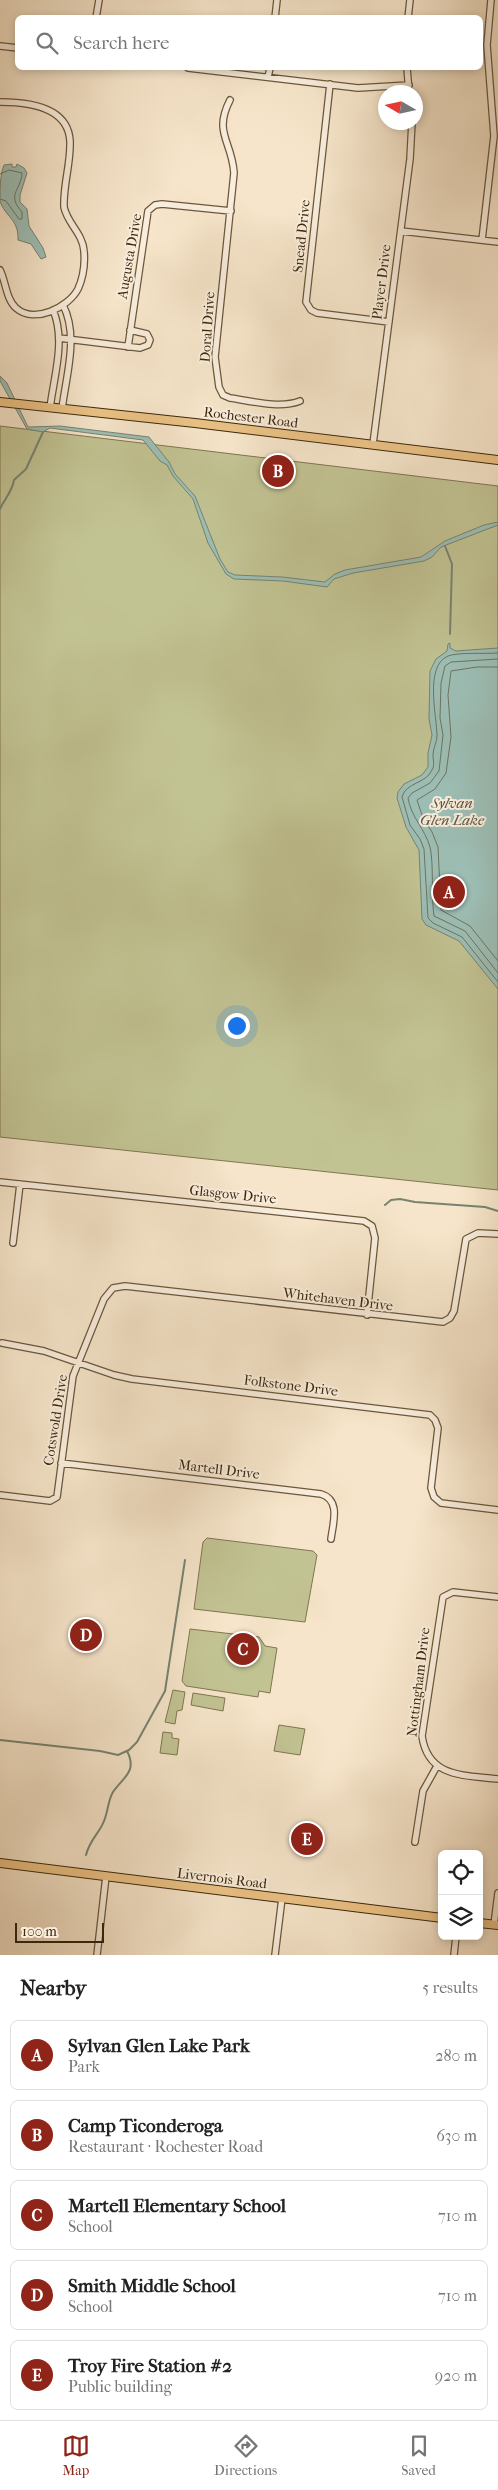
<!DOCTYPE html>
<html lang="en">
<head>
<meta charset="utf-8">
<style>
  :root { --surface:#fff; --page:#f2f2f2; --text:#222; --muted:#767676; --line:#e0e0e0; --accent:#8f2418 }
  body { margin:0; font-family:"IM FELL French Canon",serif; background:var(--page); color:var(--text) }
  .controls { position:absolute; right:15px; bottom:15px; display:grid; overflow:hidden; border-radius:8px; box-shadow:0 2px 8px #0003 }
  .controls button { width:45px; height:45px; display:grid; place-items:center; padding:0; border:0; border-bottom:1px solid var(--line); background:var(--surface); color:var(--text); font:25px sans-serif }
  .compass { position:absolute; left:378px; top:85px; width:45px; height:45px; border-radius:50%; background:var(--surface); box-shadow:0 2px 8px #0003; rotate:279deg }
  .scale { position:absolute; left:15px; bottom:12px; width:89px; box-sizing:border-box; padding-left:5px; border:2px solid #3d280c; border-top:0; font-size:14px; line-height:18px; white-space:nowrap; color:#3d280c; -webkit-text-stroke:4px #f9eedd; paint-order:stroke }
  .you { position:absolute; left:236px; top:1025px; width:18px; height:18px; margin:-12px; border:4px solid #fff; border-radius:50%; background:#1a73e8; box-shadow:0 0 0 8px #1a73e833 }
  .badge { display:grid; place-items:center; width:32px; height:32px; border-radius:50%; background:var(--accent); color:#fff; font-size:16px; font-weight:700 }
  .pin { position:absolute; translate:-50% -50%; border:2px solid #fff; box-shadow:0 1px 5px #0006 }
  .list { margin:0; padding:0; list-style:none }
  h2 { display:flex; justify-content:space-between; align-items:center; height:65px; margin:0; padding:0 20px; font-size:21px }
  h2 small { font-size:16px; font-weight:400; color:var(--muted) }
  .list li { display:grid; grid-template-columns:32px 1fr auto; gap:15px; align-items:center; box-sizing:border-box; height:70px; margin:0 10px 10px; padding:0 10px; border:1px solid var(--line); border-radius:8px }
  .list b { display:block; font-size:19px; white-space:nowrap }
  .list p { margin:0; font-size:16px; white-space:nowrap; color:var(--muted) }
  .list em { font-size:16px; font-style:normal; color:var(--muted) }
  .icon { flex:none; width:28px; height:28px; fill:none; stroke:currentColor; stroke-width:2; stroke-linecap:round; stroke-linejoin:round }
  .map { position:relative; flex:none; width:498px; height:1955px; overflow:hidden }
  .search { position:absolute; background:var(--surface); box-shadow:0 2px 8px #0003; left:15px; right:15px; top:15px; height:55px; display:flex; align-items:center; gap:12px; box-sizing:border-box; padding:0 18px; border-radius:8px; color:var(--muted); font-size:19px }
  .sheet { height:465px; background:var(--surface) }
  nav { display:flex; justify-content:space-around; align-items:center; box-sizing:border-box; height:70px; border-top:1px solid var(--line); background:var(--surface); font-size:14px; color:var(--muted) }
  nav a { display:grid; justify-items:center; gap:2px }
  nav .on { color:var(--accent) }
  .map>svg:first-child { display:block }
  .green { fill:#c2c393; stroke:#807650 }
  .water { fill:#9dbfb6; stroke:#778372 }
  .lines { fill:none; stroke-linecap:round; stroke-linejoin:round }
  .shore { stroke:#6d7461; stroke-width:1 }
  .stream { stroke:#778372; stroke-width:2 }
  .minor-casing { stroke:#6b573c; stroke-width:8 }
  .major-casing { stroke:#3d280c; stroke-width:10 }
  .minor { stroke:#f9eedd; stroke-width:5.5 }
  .major { stroke:#ebc285; stroke-width:8 }
  .labels { text-anchor:middle; stroke-width:4; stroke-linejoin:round; paint-order:stroke }
  .street-label { font-size:14px; fill:#3d280c; stroke:#f9eedd }
  .water-label { font-size:15px; font-style:italic; fill:#5a553f; stroke:#f9eedd }
</style>
</head>
<body>
<div class="map">
<svg width="498" height="1955" viewBox="0 0 498 1955">
  <rect width="100%" height="100%" fill="#f6e5ca"/>
  <filter id="stains"><feTurbulence type="fractalNoise" baseFrequency=".004" numOctaves="4"/><feColorMatrix values="0 0 0 0 .2 0 0 0 0 .09 0 0 0 0 .02 0 0 0 .5 -.17"/></filter>
  <radialGradient id="worn" r=".72"><stop offset=".6" stop-color="#630" stop-opacity="0"/><stop offset="1" stop-color="#630" stop-opacity=".3"/></radialGradient>
  <path class="green" d="M0 426 498 486V1190L0 1137Z
    M207 1538 313 1551 317 1555 305 1622 194 1609 203 1542Z
    M190 1629 259 1637 265 1646 277 1648 270 1693 259 1691 258 1697 186 1686 182 1681Z
    M173 1690 185 1692 182 1710 177 1711 175 1724 165 1722Z
    M193 1693 225 1698 223 1711 191 1705Z
    M279 1725 305 1729 300 1755 274 1751Z
    M163 1732 172 1733V1738L179 1739 177 1755 160 1753Z"/>
  <path class="water" d="M12 164V167H16L17 164 24 168 27 173 20 195V202L27 209 29 226 43 248 46 257 41 259 31 244 18 240C19 219 5 217 0 201 0 190 0 174 4 165Z
    M0 376 7 383 28 427 60 426 149 437 169 462 175 474 195 496 220 559 228 572 235 575 282 577 325 582 335 574 345 570 421 557 445 541 484 525 498 522V525L441 547 432 557 424 561 353 573 334 579 327 587 283 581 234 579 226 574 208 543 193 499 173 476 167 465 160 461 143 440 50 428 43 432 27 429 0 381Z
    M450 643V648L456 651 498 648V989L459 941 426 925 422 919 419 850 406 827 397 798 398 792 404 784 422 775 428 767V753L432 735 429 719 430 671 436 659 447 651 448 644Z"/>
  <g class="lines">
    <path class="shore" d="M0 174 9 170 22 173C21 191 6 194 22 212V219H19L6 201 0 199
      M498 653C485 654 459 652 448 656 424 666 437 717 437 736 437 742 433 748 433 755 433 760 435 765 432 770 426 784 406 782 402 797L410 825 420 839 424 849 428 918 433 923 462 937 498 982
      M498 659 451 662 445 666 441 683 440 718 443 735 439 771 430 783 412 793 408 798C411 817 425 829 430 847 434 864 431 896 434 916L465 931 498 973
      M498 667H477L451 671 448 695 451 737 446 773 435 789 417 800 423 818 432 832 438 847 441 910 470 926 498 961"/>
    <path class="stream" d="M0 509C5 498 12 492 14 480L26 469 43 432
      M445 546 452 564 450 634
      M385 1205 391 1200 400 1199 415 1202 485 1207 498 1211
      M0 1740 100 1751 118 1755 129 1750 137 1742 165 1691 185 1560
      M86 1855C90 1839 99 1834 104 1821 108 1812 108 1800 113 1792 122 1778 138 1772 127 1751"/>
    <defs>
      <path id="minor" d="M96 18 99 0
        M275 18 277 0
        M408 18 410 0
        M0 46 18 48
        M188 68 358 88 409 85
        M407 68 409 92
        M268 77 270 68
        M330 84 306 302 311 310 317 313 389 322
        M230 100C213 133 232 141 234 173L215 357 219 387 223 395 230 398C251 401 280 409 300 401
        M0 102C27 102 68 106 70 141 71 163 63 185 64 207 67 223 83 234 84 251 85 263 83 278 78 289 68 308 34 324 16 308 6 299 6 282 0 270
        M401 231 498 242
        M482 240 494 136 487 45 491 0
        M59 338 140 348 148 345 150 340 147 334 130 330
        M128 347 148 211 155 205 162 204 231 211
        M50 408C54 376 66 340 53 310
        M62 409C66 376 79 336 63 305
        M373 444 410 159 412 122
        M0 1182 364 1221 372 1226 375 1238 367 1315
        M13 1243 20 1184
        M2 1343 44 1351 114 1375 132 1379 430 1415 435 1420 438 1428 431 1488 434 1497 441 1503 498 1510
        M61 1463 321 1494C341 1500 333 1523 331 1539
        M0 1495 50 1501 57 1497 73 1376 104 1299 113 1288 125 1286 443 1322 450 1318 454 1311 466 1239 478 1233 498 1234
        M498 1597 453 1592 443 1597 422 1736C428 1778 464 1775 498 1779
        M415 1842 423 1791 437 1766
        M494 1925 498 1893
        M97 1955 106 1876
        M275 1955 282 1898
        M454 1955 456 1936"/>
      <path id="major" d="M0 402 195 423 498 460
        M0 1863 442 1918
        M479 1923 498 1925"/>
    </defs>
    <use href="#minor" class="minor-casing"/>
    <use href="#major" class="major-casing"/>
    <use href="#minor" class="minor"/>
    <use href="#major" class="major"/>
  </g>
  <g class="labels">
    <g class="street-label">
      <text transform="translate(301 236) rotate(-84)" y="5">Snead Drive</text>
      <text transform="translate(129 256) rotate(-80)" y="5">Augusta Drive</text>
      <text transform="translate(381 282) rotate(-83)" y="5">Player Drive</text>
      <text transform="translate(207 327) rotate(-86)" y="5">Doral Drive</text>
      <text transform="translate(251 417) rotate(7)" y="5">Rochester Road</text>
      <text transform="translate(233 1194) rotate(6)" y="5">Glasgow Drive</text>
      <text transform="translate(338 1299) rotate(7)" y="5">Whitehaven Drive</text>
      <text transform="translate(291 1385) rotate(7)" y="5">Folkstone Drive</text>
      <text transform="translate(55 1420) rotate(-81)" y="5">Cotswold Drive</text>
      <text transform="translate(219 1469) rotate(7)" y="5">Martell Drive</text>
      <text transform="translate(418 1682) rotate(-83)" y="5">Nottingham Drive</text>
      <text transform="translate(222 1878) rotate(7)" y="5">Livernois Road</text>
    </g>
    <g class="water-label">
      <text x="452" y="808">Sylvan<tspan x="452" dy="17">Glen Lake</tspan></text>
    </g>
  </g>
  <rect width="100%" height="100%" filter="url(#stains)"/>
  <rect width="100%" height="100%" fill="url(#worn)"/>
</svg>
<div class="controls">
<button><svg class="icon" aria-label="locate" viewBox="0 0 24 24"><circle cx="12" cy="12" r="6"/><path d="M12 2v4M12 18v4M2 12h4M18 12h4"/></svg></button>
<button><svg class="icon" aria-label="layers" viewBox="0 0 24 24"><path d="M12 4l9 5-9 5-9-5zM3 14l9 5 9-5"/></svg></button>
</div>
<svg class="compass" viewBox="-18 -18 36 36"><path d="M0-13l5 13h-10z" fill="#e53935"/><path d="M0 13l5-13h-10z" fill="#767676"/></svg>
<div class="scale">100 m</div>
<div class="you"></div>
<div class="pin badge" style="left:449px;top:892px">A</div>
<div class="pin badge" style="left:278px;top:471px">B</div>
<div class="pin badge" style="left:243px;top:1649px">C</div>
<div class="pin badge" style="left:86px;top:1635px">D</div>
<div class="pin badge" style="left:307px;top:1839px">E</div>
<div class="search"><svg class="icon" aria-label="search" viewBox="0 0 24 24"><circle cx="10" cy="10" r="6"/><path d="M15 15l6 6"/></svg>Search here</div>
</div>
<section class="sheet">
<h2>Nearby<small>5 results</small></h2>
<ul class="list">
<li><span class="badge">A</span><div><b>Sylvan Glen Lake Park</b><p>Park</p></div><em>280 m</em></li>
<li><span class="badge">B</span><div><b>Camp Ticonderoga</b><p>Restaurant · Rochester Road</p></div><em>630 m</em></li>
<li><span class="badge">C</span><div><b>Martell Elementary School</b><p>School</p></div><em>710 m</em></li>
<li><span class="badge">D</span><div><b>Smith Middle School</b><p>School</p></div><em>710 m</em></li>
<li><span class="badge">E</span><div><b>Troy Fire Station #2</b><p>Public building</p></div><em>920 m</em></li>
</ul>
</section>
<nav>
<a class="on"><svg class="icon" aria-label="map" viewBox="0 0 24 24"><path d="M3 6l6-2 6 2 6-2v14l-6 2-6-2-6 2zM9 4v14M15 6v14"/></svg>Map</a>
<a><svg class="icon" aria-label="directions" viewBox="0 0 24 24"><path d="M12 3l9 9-9 9-9-9zM9 14v-3h6M13 9l2 2-2 2"/></svg>Directions</a>
<a><svg class="icon" aria-label="saved" viewBox="0 0 24 24"><path d="M7 4h10v16l-5-4-5 4z"/></svg>Saved</a>
</nav>
</body>
</html>
